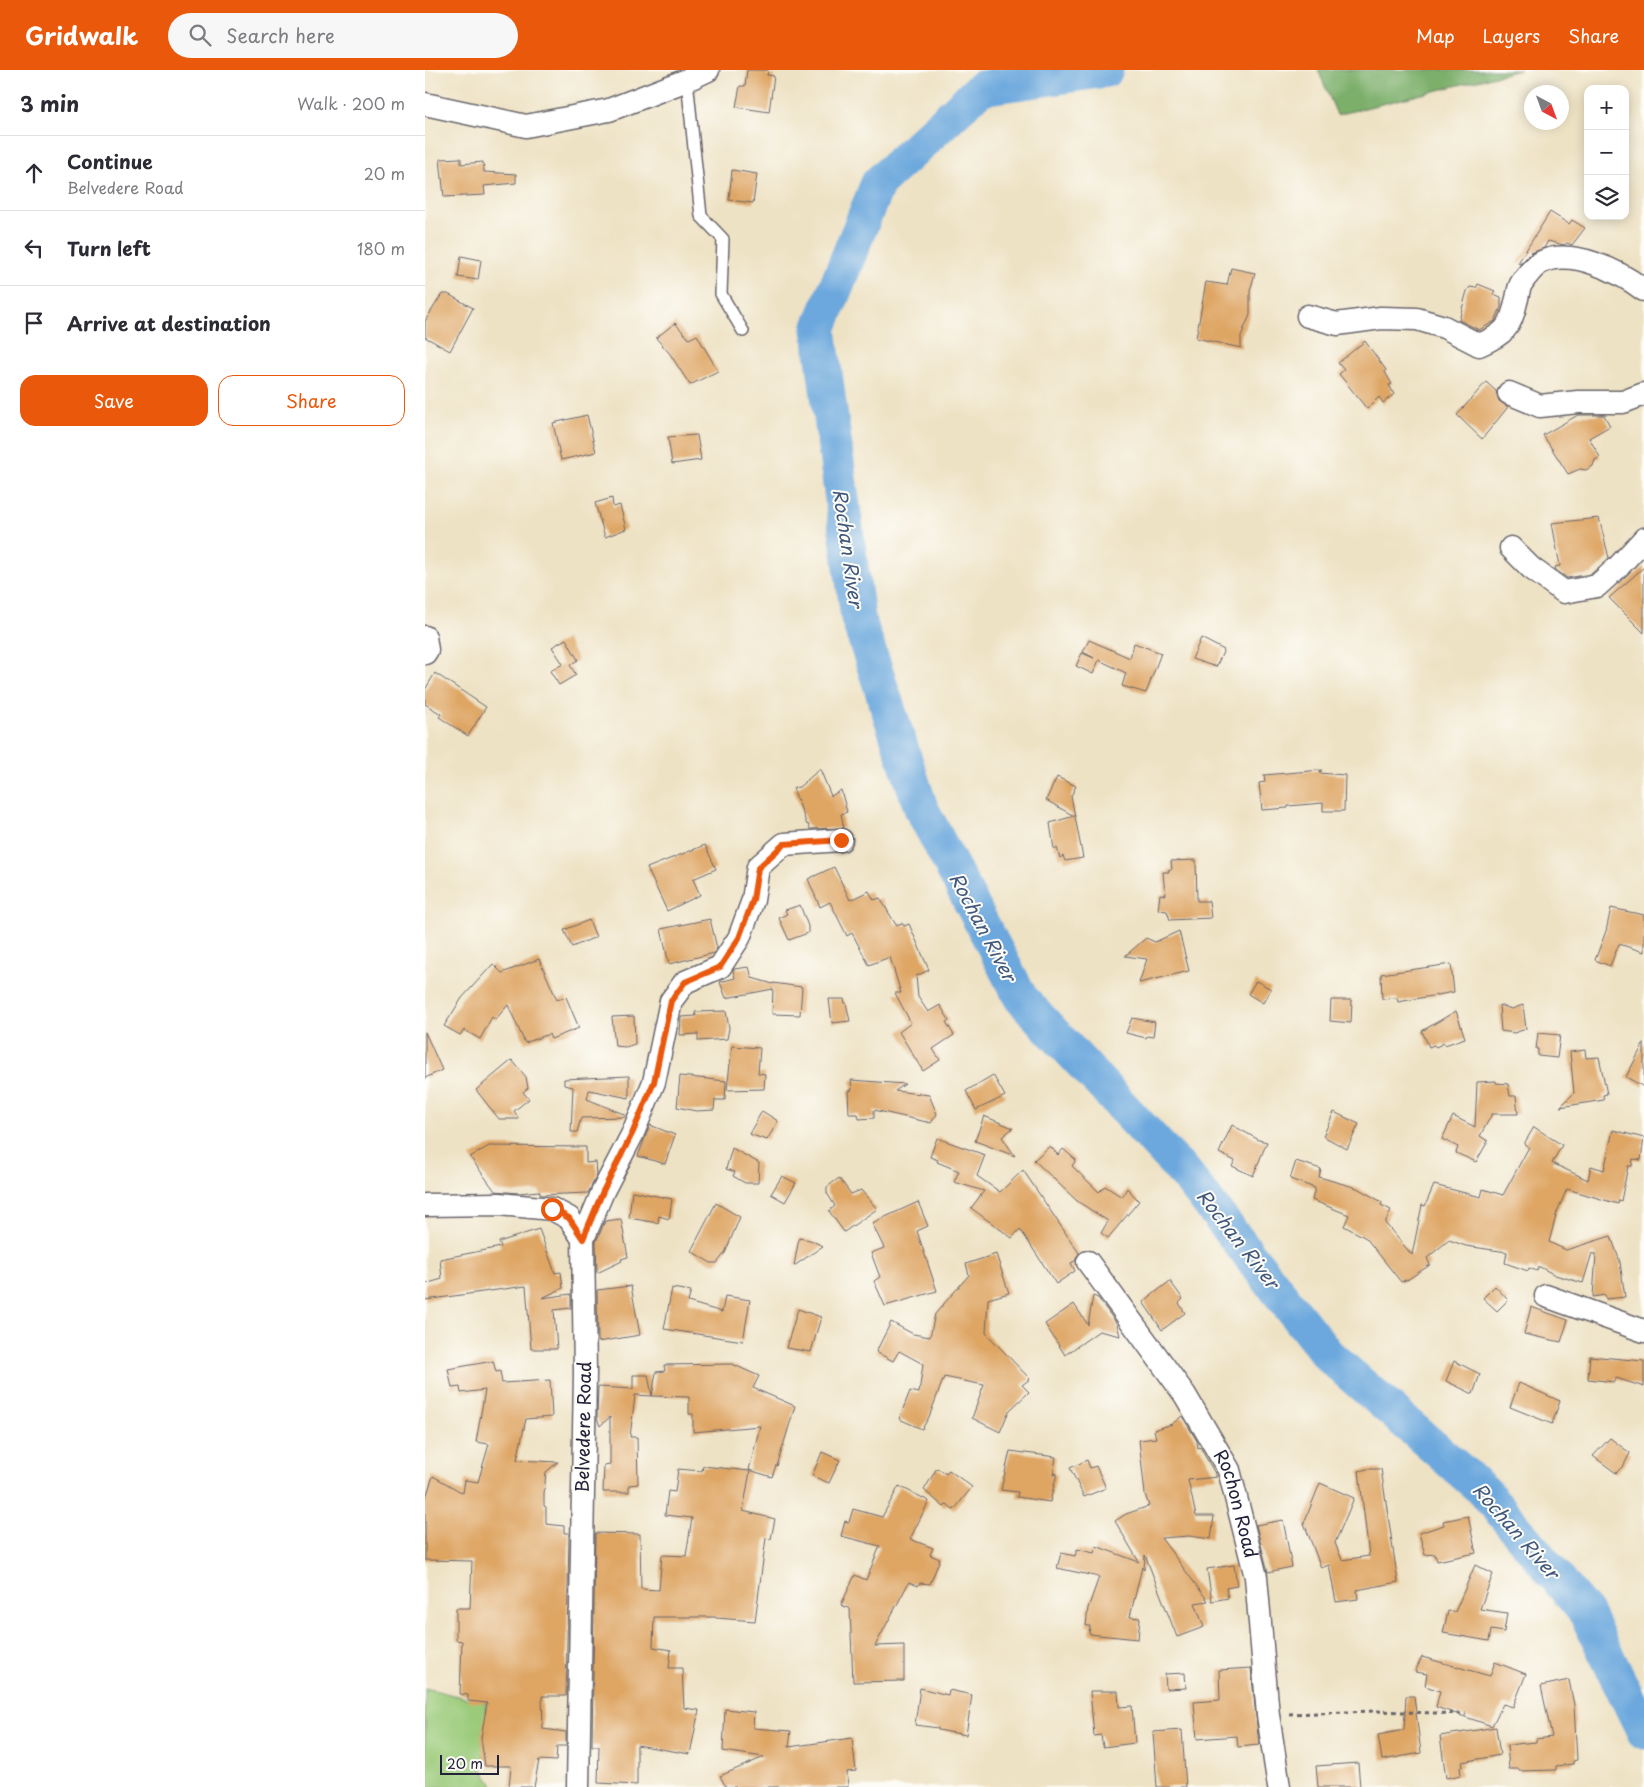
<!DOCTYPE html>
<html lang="en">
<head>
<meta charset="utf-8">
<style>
  :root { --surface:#fff; --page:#f7f7f7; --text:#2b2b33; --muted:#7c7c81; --line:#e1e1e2; --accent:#ea580c }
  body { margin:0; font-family:"Playpen Sans",sans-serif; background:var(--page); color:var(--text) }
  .controls { position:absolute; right:15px; top:15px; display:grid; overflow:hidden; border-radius:10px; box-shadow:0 2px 12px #0003 }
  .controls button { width:45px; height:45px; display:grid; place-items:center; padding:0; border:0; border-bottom:1px solid var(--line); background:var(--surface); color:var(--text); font:25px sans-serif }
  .compass { position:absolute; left:1099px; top:15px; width:45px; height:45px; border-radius:50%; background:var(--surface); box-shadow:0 2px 12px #0003; rotate:139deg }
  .scale { position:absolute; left:15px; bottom:12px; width:59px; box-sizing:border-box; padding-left:5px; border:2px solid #22223b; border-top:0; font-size:14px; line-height:18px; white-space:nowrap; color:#22223b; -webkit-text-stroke:4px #fdfcf7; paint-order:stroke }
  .stop { position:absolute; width:15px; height:15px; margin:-11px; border:4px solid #ea580c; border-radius:50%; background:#fff }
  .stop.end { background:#ea580c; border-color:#fff; box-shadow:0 1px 5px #0008 }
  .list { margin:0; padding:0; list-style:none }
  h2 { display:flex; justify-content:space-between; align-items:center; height:65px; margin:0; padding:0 20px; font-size:21px }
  h2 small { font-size:16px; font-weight:400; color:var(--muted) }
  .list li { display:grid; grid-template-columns:32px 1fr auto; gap:15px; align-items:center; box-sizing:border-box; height:75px; padding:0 20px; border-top:1px solid var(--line) }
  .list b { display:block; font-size:19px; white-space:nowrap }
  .list p { margin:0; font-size:16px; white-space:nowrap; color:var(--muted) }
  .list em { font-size:16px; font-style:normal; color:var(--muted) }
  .actions { display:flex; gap:10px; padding:15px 20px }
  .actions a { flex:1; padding:11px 0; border:1px solid var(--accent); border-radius:15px; text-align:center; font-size:18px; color:var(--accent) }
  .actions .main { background:var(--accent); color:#fff }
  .icon { flex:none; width:28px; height:28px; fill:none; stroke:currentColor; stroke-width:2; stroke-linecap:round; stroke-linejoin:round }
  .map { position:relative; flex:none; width:1219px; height:1717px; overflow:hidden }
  header { display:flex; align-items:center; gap:30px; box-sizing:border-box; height:70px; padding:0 25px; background:var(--accent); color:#fff }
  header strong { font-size:24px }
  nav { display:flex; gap:28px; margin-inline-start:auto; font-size:18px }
  .search { width:350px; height:45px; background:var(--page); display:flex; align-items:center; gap:12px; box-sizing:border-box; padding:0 18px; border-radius:28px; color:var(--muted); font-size:19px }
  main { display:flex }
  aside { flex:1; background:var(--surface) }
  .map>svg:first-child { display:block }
  .green { fill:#9bcb7a; stroke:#5e765a }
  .forest { fill:#7caf6a; stroke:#4f6852 }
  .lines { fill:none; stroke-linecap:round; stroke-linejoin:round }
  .river { stroke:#6ca8dd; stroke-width:35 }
  .building { fill:#dea563 }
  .service-casing { stroke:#69656b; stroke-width:14 }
  .minor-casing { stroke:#69656b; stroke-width:25 }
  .path { stroke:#69656b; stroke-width:3; stroke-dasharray:4 4; stroke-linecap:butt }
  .service { stroke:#fff; stroke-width:11 }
  .minor { stroke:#fff; stroke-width:22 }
  .route { stroke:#ea580c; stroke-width:6 }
  .labels { text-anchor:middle; stroke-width:4; stroke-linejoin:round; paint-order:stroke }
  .street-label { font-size:18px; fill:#22223b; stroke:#fdfcf7 }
  .water-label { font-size:19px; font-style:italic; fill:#40587c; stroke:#fdfcf7 }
</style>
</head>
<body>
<header>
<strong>Gridwalk</strong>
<div class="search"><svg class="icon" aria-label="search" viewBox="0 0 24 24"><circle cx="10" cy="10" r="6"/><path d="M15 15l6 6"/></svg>Search here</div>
<nav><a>Map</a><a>Layers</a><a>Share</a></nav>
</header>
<main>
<aside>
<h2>3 min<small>Walk · 200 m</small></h2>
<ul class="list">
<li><svg class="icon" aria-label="ahead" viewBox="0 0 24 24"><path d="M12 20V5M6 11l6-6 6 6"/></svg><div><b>Continue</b><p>Belvedere Road</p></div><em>20 m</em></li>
<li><svg class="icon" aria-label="left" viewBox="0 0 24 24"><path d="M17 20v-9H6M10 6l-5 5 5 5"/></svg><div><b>Turn left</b></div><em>180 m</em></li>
<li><svg class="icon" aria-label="arrive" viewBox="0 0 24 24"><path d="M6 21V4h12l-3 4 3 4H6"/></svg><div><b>Arrive at destination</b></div></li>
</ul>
<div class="actions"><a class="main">Save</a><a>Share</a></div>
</aside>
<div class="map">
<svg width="1219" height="1717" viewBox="0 0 1219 1717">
  <rect width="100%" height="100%" fill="#fdfcf7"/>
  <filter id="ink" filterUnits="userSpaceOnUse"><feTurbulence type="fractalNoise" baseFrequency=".02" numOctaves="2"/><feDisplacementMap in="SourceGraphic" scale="10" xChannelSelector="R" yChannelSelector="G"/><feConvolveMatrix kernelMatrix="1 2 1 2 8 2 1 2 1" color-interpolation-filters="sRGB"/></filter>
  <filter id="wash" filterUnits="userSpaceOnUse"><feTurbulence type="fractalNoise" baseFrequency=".0096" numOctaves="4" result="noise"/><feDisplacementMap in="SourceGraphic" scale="20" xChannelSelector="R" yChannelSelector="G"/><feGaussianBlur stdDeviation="1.12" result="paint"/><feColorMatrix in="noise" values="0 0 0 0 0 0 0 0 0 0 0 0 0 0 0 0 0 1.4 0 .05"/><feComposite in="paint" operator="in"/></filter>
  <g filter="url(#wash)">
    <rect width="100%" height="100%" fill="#eee2c4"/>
    <path class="green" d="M0 1618 61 1633 58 1700 69 1717H0Z"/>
    <path class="forest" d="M893 0H1095L912 45Z"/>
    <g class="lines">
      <path class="river" d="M681 0 556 18 453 113 394 259 433 548 496 738 596 928 762 1106 903 1285 1060 1422 1161 1543 1219 1662"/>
    </g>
    <g id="blocks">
      <path class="building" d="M322 0H343L342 5 349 6 344 42 311 37 315 16H320Z
        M36 88V94L58 92 59 102 91 104V113L59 116 60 125 19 127 15 89Z
        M307 100 332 104 328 133 304 130Z
        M1125 142 1144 154 1147 150 1160 158 1147 175 1142 173 1139 175 1123 171 1119 178 1106 183 1095 194 1093 193Z
        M36 186 56 190 53 210 33 207Z
        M806 198 830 203 825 221V245L816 266V278L771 268 781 212 802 215Z
        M1053 214 1070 221 1068 224 1076 227V237L1070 251 1054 260 1034 250 1042 221 1045 217 1051 218Z
        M17 224H23L48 238 25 281 0 267V251Z
        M250 253 264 269 272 265 293 301 265 315 245 284 231 268Z
        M940 271 961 300 960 302 967 314 964 315 969 324 958 333 954 327 942 339 914 304 919 300 913 293Z
        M1061 312 1071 321 1074 331 1083 337 1057 369 1032 345Z
        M162 345 171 382 136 390 128 353Z
        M1153 345H1179L1185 356 1164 368 1175 387 1170 390 1168 396 1161 400 1155 399 1143 404 1118 365Z
        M272 365 276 390 247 394 243 367Z
        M187 428 188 437 195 435 201 459 180 467 170 433Z
        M1174 448 1184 488 1166 504 1142 508 1131 500 1130 497 1135 496 1127 453Z
        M1219 497V563L1184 528Z
        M776 568 799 580 791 597 767 589Z
        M141 569 153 590 145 595 151 605 134 615 125 601 138 594 127 577Z
        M664 570 705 588 709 573 736 583 721 623 697 616 701 603 674 590 668 604 651 596 657 583 669 588 658 582Z
        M10 603 61 637 43 666 14 647 16 644 0 634V620Z
        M395 699 406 726 416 720 422 742 416 744 419 758 385 759 383 754 382 755 368 718 374 717Z
        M897 700 894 703 920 705 919 741H898V733L863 736V738L837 740 834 713 840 712 839 705Z
        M632 707 651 716 646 726 658 788 640 791 638 786 635 788 632 778 629 779 625 753 649 746 621 730Z
        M280 775 291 799 268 809 275 825 242 841 222 798Z
        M771 790 772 831H784L786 848 745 850 742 841 733 840 735 824 740 825 738 802H744L743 800 747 799 746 791Z
        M409 797 425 830 444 821 449 830 455 828 471 855 477 853 479 856 484 854 504 900 491 906 493 927 503 942 515 935 524 950 521 952 529 965 508 979 515 990 498 1001 474 962 486 953 470 923H476L465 887 444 895 427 863 422 866 405 832 395 837 383 809Z
        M375 835 383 856V863L364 870 354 848 362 844 360 840Z
        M1186 838 1219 845V882L1194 874 1185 896 1170 890 1181 861Z
        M285 849 292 878 289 883 244 894 236 859Z
        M164 850 171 867 147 877 139 860Z
        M754 861 764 901 714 913 722 889 700 886 721 868 730 872Z
        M114 889 132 930 141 927 154 958 126 969 124 964 100 973 83 935 70 950 67 947 55 969 39 960 35 965 19 956 37 928 68 894 77 903Z
        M1026 894 1029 922 973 932 972 928 957 929 956 904Z
        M324 897 327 908 348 914V913L377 917 375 945 347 944 348 919 301 928 295 912 310 908 308 901 309 899Z
        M831 911 846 919 838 933 823 924Z
        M404 929H419L420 933H421L425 951 407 953Z
        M906 930H927L926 953 905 951Z
        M1074 935 1087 939 1098 935 1101 959 1089 963 1076 961Z
        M301 941 304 958 302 969 273 971V964L255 965 256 947 271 946 270 942Z
        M1031 941 1040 968 1020 975 1019 973 1011 977 1009 975 1004 977 997 961Z
        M209 946 210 974 201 977 190 976 187 947Z
        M707 948 730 952 728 967 722 966 721 968 701 963Z
        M0 962 17 1000 0 1008Z
        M1113 963 1135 965 1132 988 1113 986V979H1111Z
        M1219 973V1017L1201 1007Z
        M307 976 335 978 333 1003 340 1004 339 1019 302 1020Z
        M1160 980 1161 988 1174 987 1182 1024 1178 1025 1179 1030 1135 1037 1149 1023 1145 982Z
        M87 990 101 1007 103 1018 98 1022 104 1029 89 1041 94 1049H74L51 1020Z
        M568 1005 580 1026 551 1040 541 1021Z
        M204 1006V1028L164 1020 162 1029 201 1045 200 1047 156 1048 152 1062H146L148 1017 139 1015V1009Z
        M255 1006 301 1011 300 1030H290L289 1040 271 1041 252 1037Z
        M426 1010 480 1014 470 1021 504 1025 512 1044 506 1053 449 1040V1048L434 1049 433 1044H424L423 1021 427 1020Z
        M1071 1011V1013L1083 1014 1085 1026H1091L1093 1044H1067L1055 1066 1063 1071 1051 1092 1031 1083 1033 1077 1017 1069 1028 1046 1050 1057 1052 1012Z
        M337 1041 353 1051 342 1070 324 1064Z
        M909 1042 934 1054 922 1079 898 1066Z
        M559 1046 588 1058 577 1067 590 1086 550 1071Z
        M225 1055 250 1065 240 1094 213 1086Z
        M807 1055 834 1070 842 1072 828 1106 807 1096 810 1091 794 1083Z
        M1109 1057 1137 1075 1127 1093 1163 1110 1166 1096 1179 1100 1188 1060 1219 1068 1216 1090 1208 1089 1207 1096H1203L1196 1131 1194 1130 1193 1134 1142 1119 1132 1142 1124 1172 1141 1180 1186 1166 1195 1192 1200 1227 1181 1229 1180 1225 1168 1227 1171 1184 1167 1183 1158 1213 1130 1205 1115 1197H1113L1112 1201 1104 1198 1103 1201 1080 1193 1082 1182 1041 1176 1024 1170 1002 1188 1005 1195 982 1210 983 1209 976 1212 941 1168 919 1156 924 1145 887 1130 890 1118 865 1109 871 1091 896 1099 894 1107 932 1118 957 1132 956 1135 966 1140 960 1153 987 1185 997 1135 1000 1136 1009 1115 1056 1127 1058 1119 1078 1125 1104 1077 1099 1074Z
        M512 1068 560 1085 552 1106 575 1122 598 1100 654 1183 650 1191 646 1193 650 1201 631 1214 595 1159 587 1168 546 1138 559 1121 529 1112 534 1101 512 1092 513 1090 505 1087Z
        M64 1076 161 1077V1093L171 1092 172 1105 163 1123 116 1125 114 1121 94 1123 70 1121 45 1087Z
        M625 1076 633 1085 638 1079 651 1090 647 1096 674 1122 680 1116 697 1127 702 1118 714 1131 683 1168 676 1163 683 1151 652 1131 609 1090Z
        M307 1078 334 1093 333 1113H320L308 1106 310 1102 301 1099Z
        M357 1106 371 1113 360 1132 346 1124Z
        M414 1108 426 1124 436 1120 452 1139 419 1162 404 1141 410 1136 402 1123V1117Z
        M207 1121 247 1129 244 1149 234 1146 233 1153 204 1148Z
        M493 1132 503 1156 492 1161 512 1221 460 1236 449 1211 455 1207 446 1183 459 1178 447 1153Z
        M291 1133 315 1147 300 1183 292 1193H286L266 1181Z
        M196 1149 203 1187 196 1189 197 1191 172 1203 171 1172 180 1151Z
        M114 1159 130 1203 136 1202 138 1218 117 1228 146 1224V1238L129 1240 132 1279H106L101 1216 0 1230V1214L17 1209 15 1189 76 1177 74 1172Z
        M374 1168 385 1170 398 1176 369 1196Z
        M571 1184 584 1223 563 1229 561 1263 605 1309 597 1315 604 1322 584 1341 575 1362 547 1348 559 1315 519 1307 504 1347 497 1359 474 1349 485 1321 494 1323 498 1294 474 1281 468 1291 451 1282 466 1252 488 1264 505 1267 510 1244 544 1205 541 1194Z
        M745 1211 758 1229 754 1233 760 1243 737 1260 718 1232Z
        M206 1216 215 1265 173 1272 172 1220Z
        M1070 1216 1083 1230 1072 1241 1058 1228Z
        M247 1218 266 1221 263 1232 297 1242 300 1226 325 1230 318 1271 239 1259Z
        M668 1226 673 1228 692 1254 695 1266 674 1261 640 1285 620 1254 649 1234 663 1255Z
        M1106 1237 1143 1250 1136 1272 1099 1264Z
        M373 1239 396 1247 386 1282 361 1278Z
        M1165 1286 1219 1291V1317L1191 1308 1189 1312 1163 1309Z
        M68 1291 71 1302 75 1301 77 1313 125 1310 127 1347 101 1349 92 1390 133 1392 121 1402 119 1424V1436L121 1437V1454L139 1456V1463H144L141 1626H117L118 1659 141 1662V1676H132L131 1691 114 1690 109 1717H84L86 1696H60L56 1668 62 1633 43 1631V1625L35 1624 37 1571 31 1570V1538H45L47 1491 0 1490V1430L8 1406 38 1423 40 1410 53 1412 64 1374 51 1372 60 1320 36 1323 35 1317 27 1318 23 1299Z
        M1029 1291 1055 1304 1048 1324 1021 1311Z
        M307 1294 334 1306 328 1318 370 1336 352 1396 351 1395 347 1407 324 1400 335 1356 268 1362V1344H264V1327L227 1326 231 1302 240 1301 239 1295Z
        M208 1305H223L227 1326 210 1325 205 1367H212L213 1414 204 1415V1422H178L179 1395 185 1394V1347L175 1356 172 1348 173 1317 208 1319Z
        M1094 1313 1135 1331 1127 1354 1085 1337Z
        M757 1346 772 1371 773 1378 775 1377 792 1407 763 1410 771 1446H789L786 1469 764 1466 736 1468 783 1531 770 1533 779 1557 752 1567 720 1485 719 1500 717 1497 705 1547 715 1548 713 1569 664 1564 665 1556H661L663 1538 674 1507 632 1498 636 1483 650 1486 652 1479 669 1483 671 1476 714 1492 690 1451 701 1444 724 1436 720 1424 714 1370 731 1368 729 1360 747 1354Z
        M1185 1368 1205 1383 1199 1395 1191 1403 1168 1386Z
        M585 1381 631 1387 628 1405 632 1403 625 1432 592 1427 593 1422 576 1420Z
        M397 1382 415 1390 404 1413 387 1406Z
        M662 1390 665 1398 671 1396 681 1418 659 1427 645 1398Z
        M278 1396 325 1401 318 1441 350 1449 346 1469 341 1468 330 1551 291 1548 290 1547H229L228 1577 246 1580 244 1598H257L259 1638 274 1640 265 1684 212 1675V1715L173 1713 174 1676H167L170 1463 215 1464 216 1519 234 1520 237 1485 261 1486 267 1448 240 1445 243 1421 250 1422 253 1399 277 1401Z
        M512 1398 521 1404 524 1400 547 1417 529 1440 522 1434 519 1437 499 1420Z
        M942 1399H956L973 1512 932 1520 933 1529 911 1532 904 1495 896 1498 879 1453 895 1413 929 1428 910 1473 917 1490 944 1486 934 1401Z
        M474 1416 504 1431 485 1469 508 1478 505 1485 515 1489 505 1514 495 1513 493 1516 484 1512 450 1576 479 1575V1611L428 1612 425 1539 416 1535 430 1505 441 1510 455 1476 416 1466 420 1451 424 1452 428 1439 457 1447Z
        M1043 1446 1051 1483 1012 1491 1010 1484 1000 1485 994 1463 1019 1455 1018 1451Z
        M858 1450 867 1497 843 1502 831 1455Z
        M809 1495 812 1516 801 1518 803 1528 787 1531 782 1499Z
        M1050 1495 1068 1504 1055 1539 1082 1543 1079 1562 1066 1560 1064 1571 1018 1563 1023 1541 1030 1542Z
        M997 1587 1065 1606 1070 1592 1101 1604 1088 1637 1078 1634 1067 1656 1011 1637 1015 1621 1000 1616 1002 1604 990 1602Z
        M826 1598 834 1675 813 1677 812 1666 772 1669 769 1632 795 1630 794 1600Z
        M760 1603 761 1618 741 1619 740 1604Z
        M1144 1610 1149 1635 1152 1690 1148 1691V1694L1131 1696V1700L1094 1701V1699H1084L1082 1675 1111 1672V1669L1127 1667 1116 1616Z
        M495 1618 523 1625 524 1620 547 1625 541 1665 513 1660V1658L490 1655Z
        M665 1621H693L694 1637 707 1636 710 1673 678 1677 676 1665 669 1666Z
        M981 1626H989L996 1683 957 1690 953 1665 979 1660Z
        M300 1639 329 1642 328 1658 366 1661 364 1677 427 1668 431 1701 422 1702 423 1717H301L295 1706 339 1687 298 1681Z
        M1071 1657 1075 1685 1037 1692 1038 1696 1035 1697 1036 1705 1021 1708 1015 1666Z
        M757 1660 761 1717H732L728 1662Z
        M933 1693 935 1717H893L891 1696Z"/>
    </g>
  </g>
  <g filter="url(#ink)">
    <use href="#blocks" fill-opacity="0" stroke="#69656b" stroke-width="1"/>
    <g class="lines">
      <defs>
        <path id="service" d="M262 10 276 146 298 169 296 224 318 261"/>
        <g id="minor">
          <path d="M0 34 101 56 184 40 262 10 283 0"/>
          <path d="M883 246 912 254 956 248 992 249 1019 257 1054 275C1078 265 1086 258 1091 232 1093 227 1093 219 1096 214 1100 207 1110 195 1117 192 1147 178 1194 201 1219 220"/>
          <path d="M1084 323 1115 336 1153 332H1198L1219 324"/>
          <path d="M1086 478 1106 498 1139 522 1172 516 1194 496 1219 469"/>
          <path d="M0 567 2 580 0 583"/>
          <path d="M0 1135 74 1134 127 1139 144 1148 158 1169 160 1303 153 1717"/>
          <path d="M158 1169 178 1121 207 1065 229 1012 246 931 260 912 295 897 314 868 328 830 333 797 359 774 416 770"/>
          <path id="s1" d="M663 1192 760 1325 804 1400 831 1507 843 1645 854 1717"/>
          <path d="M1121 1226 1219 1261"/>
        </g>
      </defs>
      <use href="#service" class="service-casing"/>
      <use href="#minor" class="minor-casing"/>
      <path class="path" d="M864 1644 949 1641 1041 1644"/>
      <use href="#service" class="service"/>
      <use href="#minor" class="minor"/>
    </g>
  </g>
  <g class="lines" filter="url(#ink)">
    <path class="route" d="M127 1139 144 1148 158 1169 178 1121 207 1064 229 1012 246 931 260 912 295 897 314 868 328 830 333 798 359 774 416 770"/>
  </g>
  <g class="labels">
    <g class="street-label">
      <text transform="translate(159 1357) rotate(-89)" y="6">Belvedere Road</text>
      <text dy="6" stroke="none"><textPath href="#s1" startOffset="286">Rochon Road</textPath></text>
    </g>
    <g class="water-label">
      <text transform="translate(423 478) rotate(82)" y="7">Rochan River</text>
      <text transform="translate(558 857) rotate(62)" y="7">Rochan River</text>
      <text transform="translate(813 1169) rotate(52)" y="7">Rochan River</text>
      <text transform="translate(1091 1461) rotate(49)" y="7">Rochan River</text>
    </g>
  </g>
</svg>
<div class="controls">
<button>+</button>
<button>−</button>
<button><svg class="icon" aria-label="layers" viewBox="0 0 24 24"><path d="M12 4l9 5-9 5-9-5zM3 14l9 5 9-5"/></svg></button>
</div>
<svg class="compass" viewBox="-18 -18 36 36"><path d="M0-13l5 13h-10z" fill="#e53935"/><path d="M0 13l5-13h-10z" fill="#7c7c81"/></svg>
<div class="scale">20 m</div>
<div class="stop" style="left:127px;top:1139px"></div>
<div class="stop end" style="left:416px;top:770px"></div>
</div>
</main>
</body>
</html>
